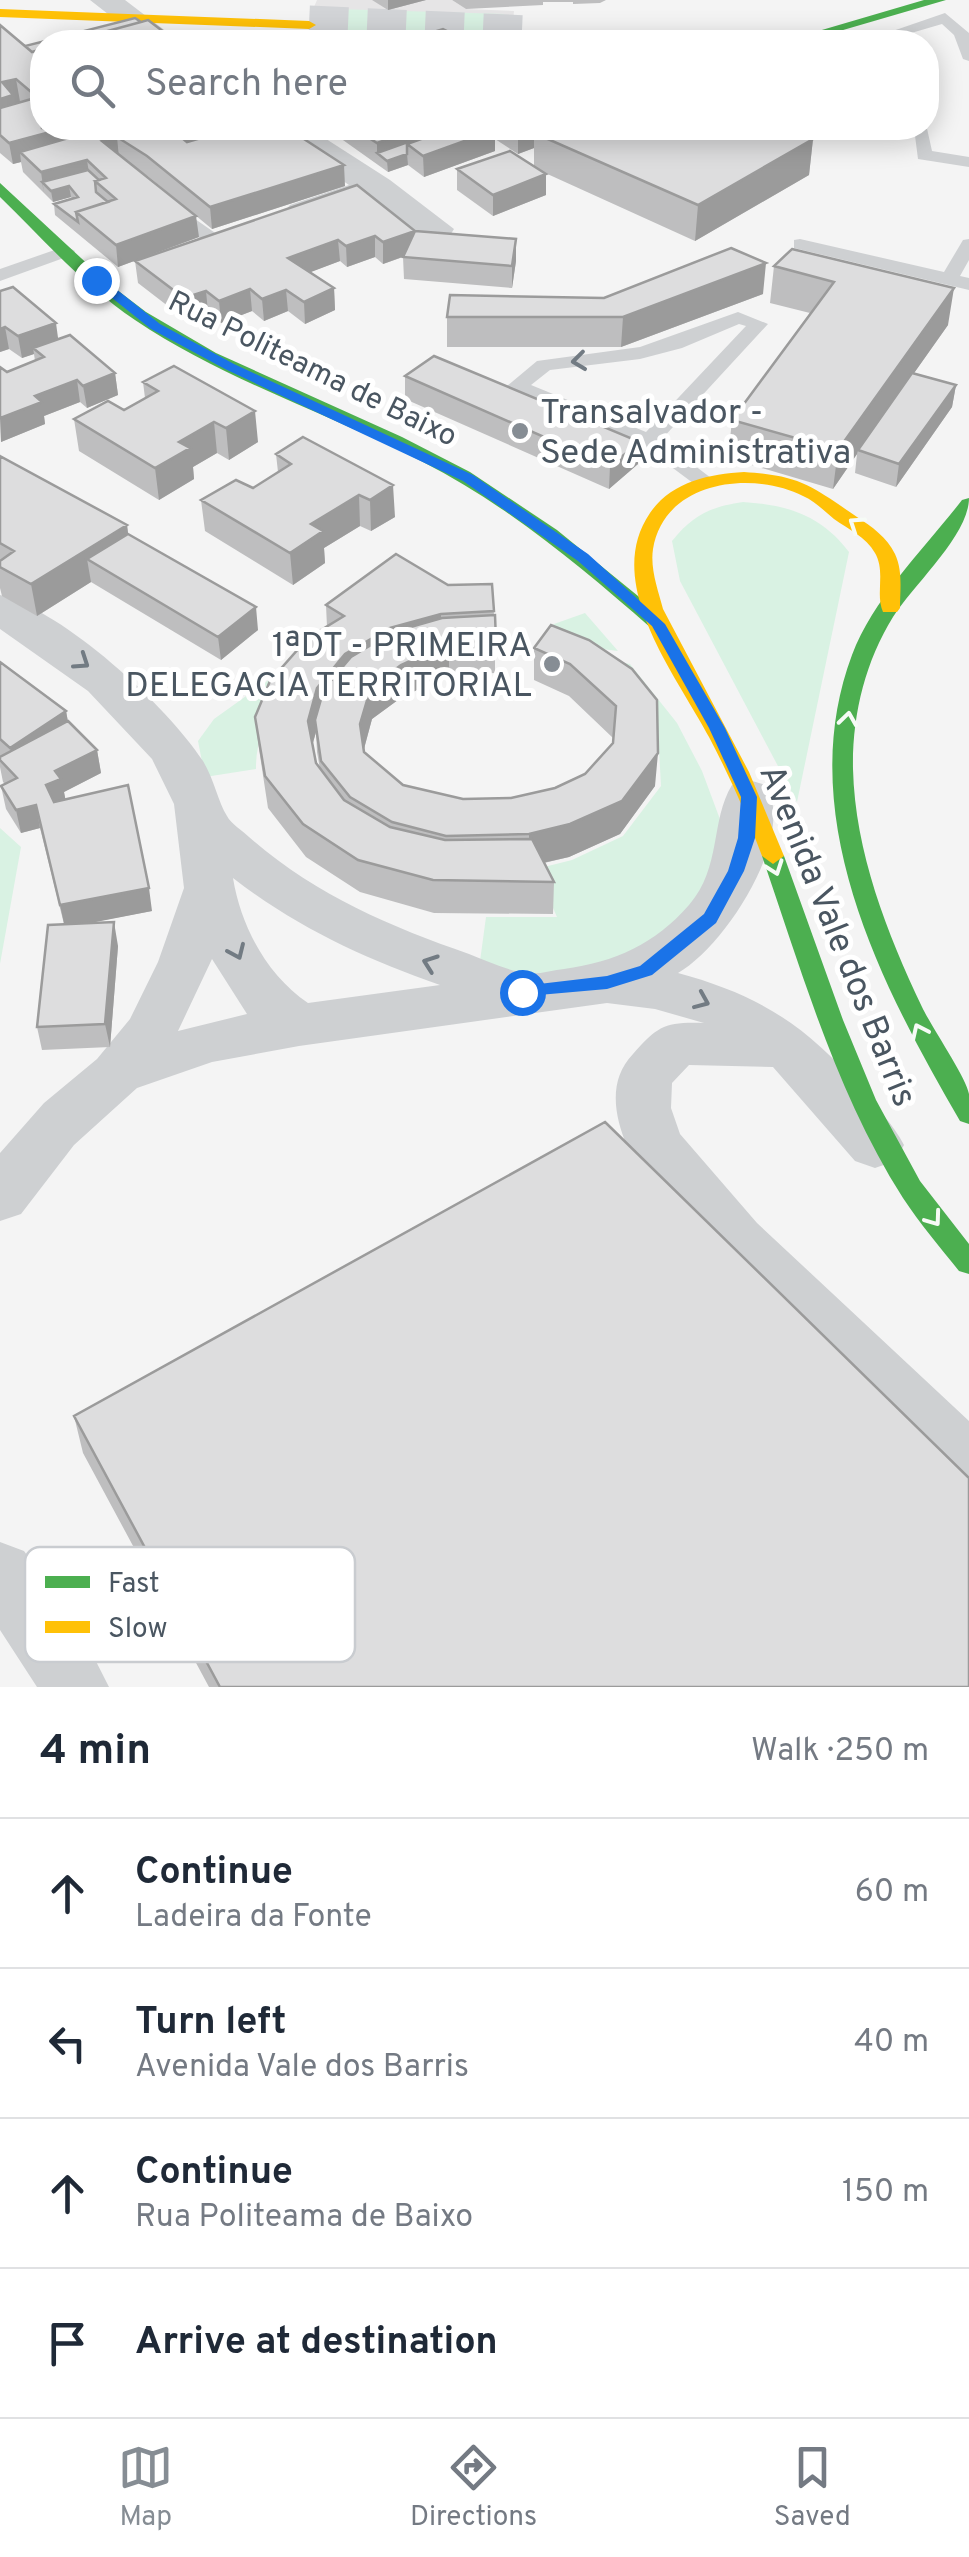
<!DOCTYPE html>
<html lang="en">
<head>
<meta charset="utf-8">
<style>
  :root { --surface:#fff; --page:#f6f6f7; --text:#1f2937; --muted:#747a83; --line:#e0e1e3; --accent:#868d94 }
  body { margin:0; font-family:Overpass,sans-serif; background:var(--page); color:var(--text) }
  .stop { position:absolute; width:30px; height:30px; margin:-22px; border:8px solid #1a73e8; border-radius:50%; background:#fff }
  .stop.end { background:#1a73e8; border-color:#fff; box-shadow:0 2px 10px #0008 }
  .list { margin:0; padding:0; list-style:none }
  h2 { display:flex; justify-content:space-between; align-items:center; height:130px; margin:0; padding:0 40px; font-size:42px }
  h2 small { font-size:32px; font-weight:400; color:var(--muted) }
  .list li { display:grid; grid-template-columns:65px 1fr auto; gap:30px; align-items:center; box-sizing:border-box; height:150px; padding:0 40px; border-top:2px solid var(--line) }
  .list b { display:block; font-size:38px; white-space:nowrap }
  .list p { margin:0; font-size:32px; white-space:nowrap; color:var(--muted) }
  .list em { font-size:32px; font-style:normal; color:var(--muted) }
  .icon { flex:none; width:55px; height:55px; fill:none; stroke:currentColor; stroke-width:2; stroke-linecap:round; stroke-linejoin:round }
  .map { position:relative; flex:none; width:969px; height:1687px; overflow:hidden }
  .search { position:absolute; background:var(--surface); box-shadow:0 5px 25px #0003; left:30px; right:30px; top:30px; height:110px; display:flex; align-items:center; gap:25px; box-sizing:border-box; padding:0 35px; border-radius:40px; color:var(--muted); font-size:38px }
  .sheet { height:730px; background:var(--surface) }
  nav { display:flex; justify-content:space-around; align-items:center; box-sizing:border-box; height:140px; border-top:2px solid var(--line); background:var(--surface); font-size:28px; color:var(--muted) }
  nav a { display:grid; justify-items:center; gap:5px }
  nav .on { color:var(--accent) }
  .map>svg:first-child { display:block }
  .education { fill:#e6e5e6 }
  .green { fill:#d9f2e3 }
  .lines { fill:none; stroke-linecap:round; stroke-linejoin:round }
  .secondary-tunnel { stroke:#d2d4d7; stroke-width:39; stroke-dasharray:39 19; stroke-linecap:butt }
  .lane { fill:#ced0d2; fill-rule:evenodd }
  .street { fill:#ced0d2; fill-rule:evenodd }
  .fast { fill:#4caf50; fill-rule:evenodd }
  .slow { fill:#ffc107; fill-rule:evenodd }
  .wall { fill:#bebebf; fill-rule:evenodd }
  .shaded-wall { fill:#9b9b9b }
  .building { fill:#ddddde; stroke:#9b9b9b; stroke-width:2.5 }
  .oneway { stroke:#727b83 }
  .oneway2 { stroke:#f6fbf6 }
  .route { fill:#1a73e8 }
  .poi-dot { fill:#868d94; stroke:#fff; stroke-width:4 }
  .labels { text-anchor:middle; stroke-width:10; stroke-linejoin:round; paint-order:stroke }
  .far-street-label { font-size:30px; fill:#4a5661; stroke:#fff }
  .poi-label { font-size:35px; fill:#4a5661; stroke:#fff; text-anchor:start }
  .street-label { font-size:35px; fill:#4a5661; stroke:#fff }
  .key { fill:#fff; stroke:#c9ccd0; stroke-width:2.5 }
  .key-label { font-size:28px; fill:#4a5661 }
</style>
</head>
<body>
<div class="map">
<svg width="969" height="1687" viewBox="0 0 969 1687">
  <rect width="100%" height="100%" fill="#f4f4f4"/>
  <path class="education" d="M317 0H452L466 9 514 11 511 42H319L330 8 314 7Z"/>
  <path class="green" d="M337 9 504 14 500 42H327Z
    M743 502C788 505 821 515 849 552L797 802 680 581 672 541C693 515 710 507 743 502Z
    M585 613 618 651 545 642V632L554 624Z
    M326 639C296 678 255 718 256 769L205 777 198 741 214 719Z
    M565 652 630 664 677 723 702 771 721 822 716 871 691 914 626 964 502 983 478 976 486 917H557L536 869 572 860 623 836 661 786 658 731 632 697Z
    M0 828 21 847 0 964Z"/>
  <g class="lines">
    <path class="secondary-tunnel" d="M309 25 530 35"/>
    <path class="lane" d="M945 13 969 33V61L963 59 954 35 942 24 901 36 903 42H889L884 34Z
      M926 124 932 151 969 157V167L918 159 914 128H926Z
      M172 203 221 237V245H209L166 212V204Z
      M800 239 944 272 963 240 969 239V260L960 276 969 278V290L794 248V240Z
      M66 246 75 251 72 255 0 281V269Z
      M738 312 768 324 661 440 711 478 714 482 711 486H697L642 445 507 386 537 361 640 347ZM739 324 746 326 646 432 531 385 550 370 640 359 682 348Z"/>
    <path class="street" d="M90 0H125L180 42H144Z
      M271 128H309L390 180 454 229 449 237C420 244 394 216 371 201L302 223 290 219 284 212 290 205 349 185 275 135Z
      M0 595C65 612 166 705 203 761 214 779 218 802 227 816 231 824 243 831 249 837 312 893 390 927 469 954 487 961 508 971 527 973 538 975 553 970 564 969 615 962 655 944 689 905 722 867 710 821 732 785L749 780 766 785C797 837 724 947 678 973 759 995 806 1025 861 1089 876 1107 893 1124 904 1145L895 1161 875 1168 855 1161 773 1067 689 1065 672 1083 671 1108 680 1134 757 1223 969 1421V1492L946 1484C856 1395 758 1311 677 1213 660 1192 638 1171 627 1146 614 1115 608 1080 633 1054 659 1025 665 1022 704 1023L655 1009 607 1003 299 1046 212 1062 137 1088 74 1145 21 1214 0 1221V1153L44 1103 97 1059 130 1019 158 962 184 888 174 804 152 759 88 691 0 629ZM233 878C296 927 365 959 440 985L308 1003C267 975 241 927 233 878ZM212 959 247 1014 178 1031Z
      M0 1542 24 1551 76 1622 109 1687H37L0 1630Z"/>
    <path class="fast" d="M924 0H946L802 42H781Z
      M0 183 108 283 146 312 216 353 402 437 470 472 557 530 665 618 668 623 665 628H651C580 566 507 505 423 462 328 413 224 380 135 320 84 286 43 239 0 197Z
      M969 498C969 535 914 584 893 617 865 662 852 716 853 769 855 852 887 933 922 1007 932 1028 966 1077 969 1094 969 1103 969 1115 969 1124L960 1121C881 985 792 815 852 655 874 597 925 548 962 500Z
      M773 848 784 856 843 1020 876 1100 920 1181 969 1244V1274L959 1271C940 1247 920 1224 903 1198 836 1093 802 972 762 856Z"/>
    <path class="slow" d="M0 9 309 21 316 25 309 29 0 17Z
      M530 31 700 39 802 33 809 37 802 41 780 42H600L525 38V32Z
      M744 472C802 476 811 486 857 517 872 527 887 537 895 554 903 571 900 591 900 608L897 612H883C875 594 886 572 875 553 866 537 848 529 834 519 824 511 815 501 803 496 751 470 664 481 653 549 650 569 658 590 663 609L749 772 784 856 773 864 762 856C747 815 729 775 709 737 676 675 602 583 650 513 671 482 709 474 744 472Z"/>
  </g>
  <path class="wall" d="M372 0H426L388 10Z
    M452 0H606L600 3 573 4V2H543V5L466 9Z
    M0 25 25 46 42 42 287 128 345 186 212 229 149 177 136 168 199 237 118 267 55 215 54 204 72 199 71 197 53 202 23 172 21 162 13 164 0 153Z
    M326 128H783L813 139 809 175 695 241 543 172 546 174V195L493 216 457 190V169L534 166V148L518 154 495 139V151L424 177 408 165 388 172Z
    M415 231 516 261 512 288 404 279 403 257 383 264 375 257 347 267 340 261 310 272 334 288 335 310 305 324 288 311 264 321 252 311 221 323 208 312 186 320 138 283 135 261Z
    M792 249 948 325 914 373 956 385 952 407 896 487 855 473 857 454 833 489 728 458 732 420 810 313 770 303 774 266Z
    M0 291 58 339 115 373 118 395 87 408 80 402 44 416 45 424 1 442 0 367 7 372 35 361 34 354 22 358 9 349 0 352Z
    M763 294 621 347H447V317L604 298Z
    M405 376 638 464 609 489 405 399Z
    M143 382 258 442 229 460 217 453 193 467 194 479 159 500 79 451 74 419 124 410 145 398Z
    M303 437 395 517 371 531 360 526 324 548 325 563 293 585 205 531 201 500 253 488 278 472 276 454Z
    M0 456 127 525 128 534 258 630 221 660 91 582 37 616 2 596 0 588Z
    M492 584 494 615H495V673L449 675 402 697 372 719 364 749V752L403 785 463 799 511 798 555 788 585 774 613 743V738L569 696 534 680V648L589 640 655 786 620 834 569 857 544 863 554 882 553 914 434 913 360 892 306 857 268 808 259 749 255 717 327 627 326 605 448 585ZM316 732 317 752 320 769 316 763 312 746Z
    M0 662 66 711 68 721 97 750 101 773 64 792 65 799 152 911 88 923 118 946 110 1047 42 1050 37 1027 64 924 40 828 21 833 6 809 1 786 5 784 3 782 0 767Z
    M74 1416 969 1687H209L83 1453Z"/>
  <path class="shaded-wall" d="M388 0H426L388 10Z
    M16 79 21 107 0 129V99L2 82Z
    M42 87V117L35 119 30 91Z
    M65 128H142L20 152 21 162 13 164 9 143Z
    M193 128H259L187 151 176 133Z
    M420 128H463L377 153V164V143Z
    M518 128H568L534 133V148L518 154Z
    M495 130V151L424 177 423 156Z
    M117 137 119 158 102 141Z
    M813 139 809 175 695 241 698 205Z
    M407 154 408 165 388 172 387 161Z
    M87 160 90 180 42 182 44 193 41 172Z
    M344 165 345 186 212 229 210 207Z
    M546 174V195L493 216V195Z
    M69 186 71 197 53 202 51 191Z
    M196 216 199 237 118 267 116 245Z
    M415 231 416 252 383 264V242Z
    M375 236V257L347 267 346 246Z
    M516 239V261L512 288V266Z
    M338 240 340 261 290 280 288 258Z
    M766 263 763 294 621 347 623 317Z
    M334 288 335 310 305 324 304 302Z
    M954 288 948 325 859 451 858 450 857 454 833 489 838 450Z
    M250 289 252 311 221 323 219 301Z
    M286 290 288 311 264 321 262 299Z
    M206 291 208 312 186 320 184 298Z
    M56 323 59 345 33 348 34 354 22 358 18 336Z
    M5 327 9 349 0 352V329Z
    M115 373 118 395 87 408 83 386Z
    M77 380 80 402 44 416 45 424 1 442 0 418 35 396Z
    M956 385 952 407 896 487 899 464Z
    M255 411 258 442 229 460 226 428Z
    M214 422 217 453 193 467 194 479 159 500 155 468 179 442Z
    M640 442 638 464 609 489 610 466Z
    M393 485 395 517 371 531 370 500Z
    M359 495 360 526 324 548 325 563 293 585 290 553 311 524Z
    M127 525 131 557 87 559 91 582 37 616 31 584Z
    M256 607 258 630 221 660 218 637Z
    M441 614V646L391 660 315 720 316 732 310 753 308 721 317 688 345 654 390 628Z
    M449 643V675L402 697 372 719 362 756 360 724 371 687 401 665Z
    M66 711 70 734 15 771 10 748Z
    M97 750 101 773 64 792 66 802 50 808 46 785 55 771Z
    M658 753 655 786 620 834 569 857 529 866V834Z
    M36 805 40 828 21 833 16 810Z
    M149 888 152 911 65 928 60 905Z
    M114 922 118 946 110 1047 105 1024Z"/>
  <path class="building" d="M135 18 141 22 67 42H42V49L32 52 25 46Z
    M148 20 177 42H67Z
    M0 25 32 52 42 49V87L30 91 16 79 2 82 13 95 0 99Z
    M443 29 469 42H401Z
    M512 35 526 42H490Z
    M313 39 319 42H297Z
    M42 96V128H65L9 143 0 135V108Z
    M103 128H193L176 133 187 142 235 128H287L344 165 210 207 147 156 117 137 102 141 196 216 116 245 76 212 116 199 95 181 106 178 87 160 41 172 20 152Z
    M225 128H235L187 142 185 140Z
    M354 128H420L377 143Z
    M447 128H452L407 144V154L387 161 377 153Z
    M452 128H490L495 130 423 156 407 144Z
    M546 128H783L813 139 698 205 534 133Z
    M510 151 546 174 493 195 457 169Z
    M88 170 99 180 95 181 96 192 108 202 76 212 78 222 54 204 78 197 69 186 51 191 42 182Z
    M357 185 415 231 383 242 375 236 346 246 338 240 288 258 334 288 304 302 286 290 262 299 250 289 219 301 206 291 184 298 135 261Z
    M415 231 516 239 512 266 403 257Z
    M731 248 766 263 623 317H447L450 295 604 298Z
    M792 249 954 288 838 450 732 420 834 282 774 266Z
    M13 287 56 323 18 336 5 327 0 329V291Z
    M70 335 115 373 83 386 77 380 35 396 42 402 0 418V367L7 372 44 357 33 348Z
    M434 356 640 442 610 466 405 376Z
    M174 366 255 411 226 428 214 422 179 442 190 448 155 468 74 419 108 401 124 410 158 391 143 382Z
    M912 373 956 385 899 464 858 450Z
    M303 437 393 485 370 500 359 495 311 524 323 531 290 553 201 500 236 480 253 488 291 464 276 454Z
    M0 456 127 525 31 584 0 567V561L14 551 0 543Z
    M128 534 256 607 218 637 87 559Z
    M396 554 448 585 492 584 494 611 441 614 390 628 345 654 317 688 308 721 316 763 344 800 390 827 445 840 532 839 554 882 433 880 358 860 303 824 265 776 255 717 270 681 308 638 344 616 326 605Z
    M495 615 496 641 449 643 401 665 371 687 360 724 364 752 403 785 463 799 511 798 555 788 585 774 613 743 616 706 570 664 534 648 551 625 589 640 632 669 657 700 658 753 622 801 570 824 529 834 446 836 392 822 350 797 321 761 315 720 324 689 351 657 393 632 442 618Z
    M0 662 66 711 10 748 0 739Z
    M68 721 97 750 55 771 61 779 46 785 54 802 128 785 149 888 60 905 36 805 16 810 1 786 17 778 0 760V757Z
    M114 922 105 1024 37 1027 48 925Z
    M605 1122 969 1478V1687H220L74 1416Z"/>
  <defs><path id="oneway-chevron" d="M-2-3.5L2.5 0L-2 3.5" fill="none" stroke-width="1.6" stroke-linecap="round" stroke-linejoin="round" transform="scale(2.5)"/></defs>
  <g class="oneway">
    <use href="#oneway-chevron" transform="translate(579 361) rotate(173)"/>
    <use href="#oneway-chevron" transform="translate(82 662) rotate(34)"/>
    <use href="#oneway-chevron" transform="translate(237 952) rotate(66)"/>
    <use href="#oneway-chevron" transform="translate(430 963) rotate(-160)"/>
    <use href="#oneway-chevron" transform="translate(702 1001) rotate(23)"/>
  </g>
  <g class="oneway2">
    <use href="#oneway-chevron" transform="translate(856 524) rotate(-146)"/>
    <use href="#oneway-chevron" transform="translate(848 719) rotate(-82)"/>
    <use href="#oneway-chevron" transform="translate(775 868) rotate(70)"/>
    <use href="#oneway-chevron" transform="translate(919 1031) rotate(-115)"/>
    <use href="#oneway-chevron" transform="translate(934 1219) rotate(54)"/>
  </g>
  <path class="route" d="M92 277H101L160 324 234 364 473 475 588 554 665 624 725 728 757 797 755 838 744 871 716 923 652 975 607 989 516 997 514 992 522 986 607 976 640 966 704 914 728 871 738 838 741 797 709 728 652 626 578 561 463 481 225 369 151 329 92 282Z"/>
  <g class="poi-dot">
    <circle cx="520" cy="431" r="10"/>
    <circle cx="552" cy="664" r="10"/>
  </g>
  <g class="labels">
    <g class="far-street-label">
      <text transform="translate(313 368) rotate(26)" y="10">Rua Politeama de Baixo</text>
    </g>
    <g class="poi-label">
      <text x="540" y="423">Transalvador -<tspan x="540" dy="40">Sede Administrativa</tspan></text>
      <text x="532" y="656" text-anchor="end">1ªDT - PRIMEIRA<tspan x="532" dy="40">DELEGACIA TERRITORIAL</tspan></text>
    </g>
    <g class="street-label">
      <text transform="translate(839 935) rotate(68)" y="12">Avenida Vale dos Barris</text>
    </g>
  </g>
  <rect x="25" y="1547" width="330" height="115" rx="15" class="key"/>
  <rect x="45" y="1576" width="45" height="12" fill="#4caf50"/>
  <rect x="45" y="1621" width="45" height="12" fill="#ffc107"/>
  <g class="key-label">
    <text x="108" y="1592">Fast</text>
    <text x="108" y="1637">Slow</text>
  </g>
</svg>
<div class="stop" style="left:522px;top:992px"></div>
<div class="stop end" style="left:96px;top:280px"></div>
<div class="search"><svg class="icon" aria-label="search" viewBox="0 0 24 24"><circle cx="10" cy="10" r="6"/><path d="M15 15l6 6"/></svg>Search here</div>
</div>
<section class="sheet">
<h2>4 min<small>Walk · 250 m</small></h2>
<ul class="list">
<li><svg class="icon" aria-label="ahead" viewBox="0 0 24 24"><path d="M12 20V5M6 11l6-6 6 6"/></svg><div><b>Continue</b><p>Ladeira da Fonte</p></div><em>60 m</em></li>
<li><svg class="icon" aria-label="left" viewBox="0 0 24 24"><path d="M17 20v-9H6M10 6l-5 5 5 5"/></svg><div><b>Turn left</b><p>Avenida Vale dos Barris</p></div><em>40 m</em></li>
<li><svg class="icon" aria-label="ahead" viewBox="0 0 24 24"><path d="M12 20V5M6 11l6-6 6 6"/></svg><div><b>Continue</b><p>Rua Politeama de Baixo</p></div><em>150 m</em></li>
<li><svg class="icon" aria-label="arrive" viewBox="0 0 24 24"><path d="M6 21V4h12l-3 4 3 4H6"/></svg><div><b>Arrive at destination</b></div></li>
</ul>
</section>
<nav>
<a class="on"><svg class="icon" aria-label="map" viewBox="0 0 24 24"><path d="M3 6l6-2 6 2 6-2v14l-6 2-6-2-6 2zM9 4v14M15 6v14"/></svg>Map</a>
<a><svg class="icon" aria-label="directions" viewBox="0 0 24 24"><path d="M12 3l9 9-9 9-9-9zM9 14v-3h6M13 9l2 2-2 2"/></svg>Directions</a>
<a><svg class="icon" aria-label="saved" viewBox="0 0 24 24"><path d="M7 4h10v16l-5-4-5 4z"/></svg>Saved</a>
</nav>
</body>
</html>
